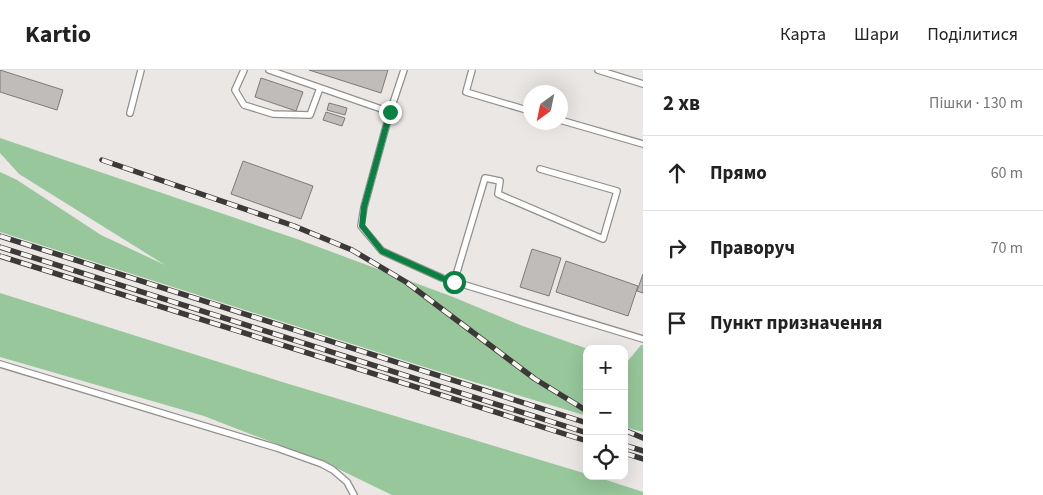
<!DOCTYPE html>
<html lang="uk">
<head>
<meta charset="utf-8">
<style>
  :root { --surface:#fff; --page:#f6f6f6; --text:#222; --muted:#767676; --line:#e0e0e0 }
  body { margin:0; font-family:"Source Sans 3",sans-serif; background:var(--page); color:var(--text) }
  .controls { position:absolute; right:15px; bottom:15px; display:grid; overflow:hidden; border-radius:10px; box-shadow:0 5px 20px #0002 }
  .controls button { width:45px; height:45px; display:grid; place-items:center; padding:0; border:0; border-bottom:1px solid var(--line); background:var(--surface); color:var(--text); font:25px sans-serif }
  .compass { position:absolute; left:523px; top:15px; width:45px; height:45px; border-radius:50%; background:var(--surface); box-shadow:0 5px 20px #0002; rotate:213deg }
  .stop { position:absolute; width:15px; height:15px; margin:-11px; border:4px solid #0b8043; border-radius:50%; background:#fff }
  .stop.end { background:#0b8043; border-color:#fff; box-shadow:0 1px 5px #0008 }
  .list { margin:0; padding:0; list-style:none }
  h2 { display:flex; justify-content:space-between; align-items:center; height:65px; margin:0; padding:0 20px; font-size:21px }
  h2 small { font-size:16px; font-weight:400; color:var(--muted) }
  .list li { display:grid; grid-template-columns:32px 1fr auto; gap:15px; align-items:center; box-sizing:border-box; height:75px; padding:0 20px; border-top:1px solid var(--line) }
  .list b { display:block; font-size:19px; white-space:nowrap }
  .list em { font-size:16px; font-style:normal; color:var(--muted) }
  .icon { flex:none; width:28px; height:28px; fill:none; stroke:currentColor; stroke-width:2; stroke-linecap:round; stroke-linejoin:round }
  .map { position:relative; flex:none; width:643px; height:425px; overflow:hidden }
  header { display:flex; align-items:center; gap:30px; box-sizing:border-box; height:70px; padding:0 25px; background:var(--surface); border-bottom:1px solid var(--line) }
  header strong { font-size:24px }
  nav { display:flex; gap:28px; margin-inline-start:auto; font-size:18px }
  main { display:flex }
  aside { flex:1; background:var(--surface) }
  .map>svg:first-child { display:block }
  .green { fill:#97c79b }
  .building { fill:#bfbcb9; stroke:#7d7a77 }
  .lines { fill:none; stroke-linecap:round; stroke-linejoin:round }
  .service-casing { stroke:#928f8c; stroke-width:8 }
  .service { stroke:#fff; stroke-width:5.5 }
  .rail-casing { stroke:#3c3a39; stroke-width:5.5 }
  .rail { stroke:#f7f4f1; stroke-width:4; stroke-dasharray:11; stroke-linecap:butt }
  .route { stroke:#0b8043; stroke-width:6 }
</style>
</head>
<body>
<header>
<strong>Kartio</strong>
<nav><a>Карта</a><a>Шари</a><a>Поділитися</a></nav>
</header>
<main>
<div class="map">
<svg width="643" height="425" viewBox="0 0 643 425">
  <rect width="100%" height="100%" fill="#eae7e4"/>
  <path class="green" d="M0 68 297 169 453 227 520 255 588 279 587 346 434 300 0 162V102L17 110 101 165 165 195 19 104 0 83Z
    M0 223 279 311 587 404V406H594L643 422V425H392L328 394 204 346 0 287Z
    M641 275H643V362L624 357V291L627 292Z"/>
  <path class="building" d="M0 0 63 20 57 40 0 22Z
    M309 0H388L381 23Z
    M261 8 303 22 296 41 255 27Z
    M329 33 347 38 345 45 327 40Z
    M326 42 345 48 342 56 323 50Z
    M243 91 313 116 301 149 231 124Z
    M532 179 561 188 549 226 520 217Z
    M566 191 638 216 628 246 556 222Z
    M643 204V223L637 221Z"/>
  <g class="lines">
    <defs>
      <path id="service" d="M244 0 235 20 244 35 273 44 310 45 320 18
        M269 0 390 42 364 137 361 156 382 181 442 208 643 269
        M472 0 466 22 530 41
        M598 0 643 14
        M390 42 404 0
        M130 43 141 0
        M560 50 643 74
        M454 212 485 108 500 111 498 124 603 169 617 121 540 99
        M0 294 277 378 322 394 333 400 347 412 354 425"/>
    </defs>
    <use href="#service" class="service-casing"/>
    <use href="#service" class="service"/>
    <defs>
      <path id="rail" d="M102 90 294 156 352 180 406 212 535 309 587 341
        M0 166 587 353
        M0 177 587 363
        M0 186 587 371
        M624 360 643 368
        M624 375 643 381
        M624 383 643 389"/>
    </defs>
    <use href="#rail" class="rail-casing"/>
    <use href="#rail" class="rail"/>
  </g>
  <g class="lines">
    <path class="route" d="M390 42 364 137 362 156 382 181 442 208 454 212"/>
  </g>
</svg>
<div class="controls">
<button>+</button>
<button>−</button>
<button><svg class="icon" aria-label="locate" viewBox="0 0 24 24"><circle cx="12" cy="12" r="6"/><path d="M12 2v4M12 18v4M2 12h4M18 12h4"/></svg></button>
</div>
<svg class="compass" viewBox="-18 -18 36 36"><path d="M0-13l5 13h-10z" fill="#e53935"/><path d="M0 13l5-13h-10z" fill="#767676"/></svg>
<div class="stop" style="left:454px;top:212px"></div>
<div class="stop end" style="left:390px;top:42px"></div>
</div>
<aside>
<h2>2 хв<small>Пішки · 130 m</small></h2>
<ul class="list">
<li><svg class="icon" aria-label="ahead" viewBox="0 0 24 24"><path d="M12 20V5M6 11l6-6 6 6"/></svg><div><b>Прямо</b></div><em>60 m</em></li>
<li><svg class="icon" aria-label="right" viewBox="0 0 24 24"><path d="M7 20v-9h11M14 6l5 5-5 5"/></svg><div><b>Праворуч</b></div><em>70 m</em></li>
<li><svg class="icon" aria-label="arrive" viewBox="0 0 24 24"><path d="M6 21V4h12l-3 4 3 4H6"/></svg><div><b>Пункт призначення</b></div></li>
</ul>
</aside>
</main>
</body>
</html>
